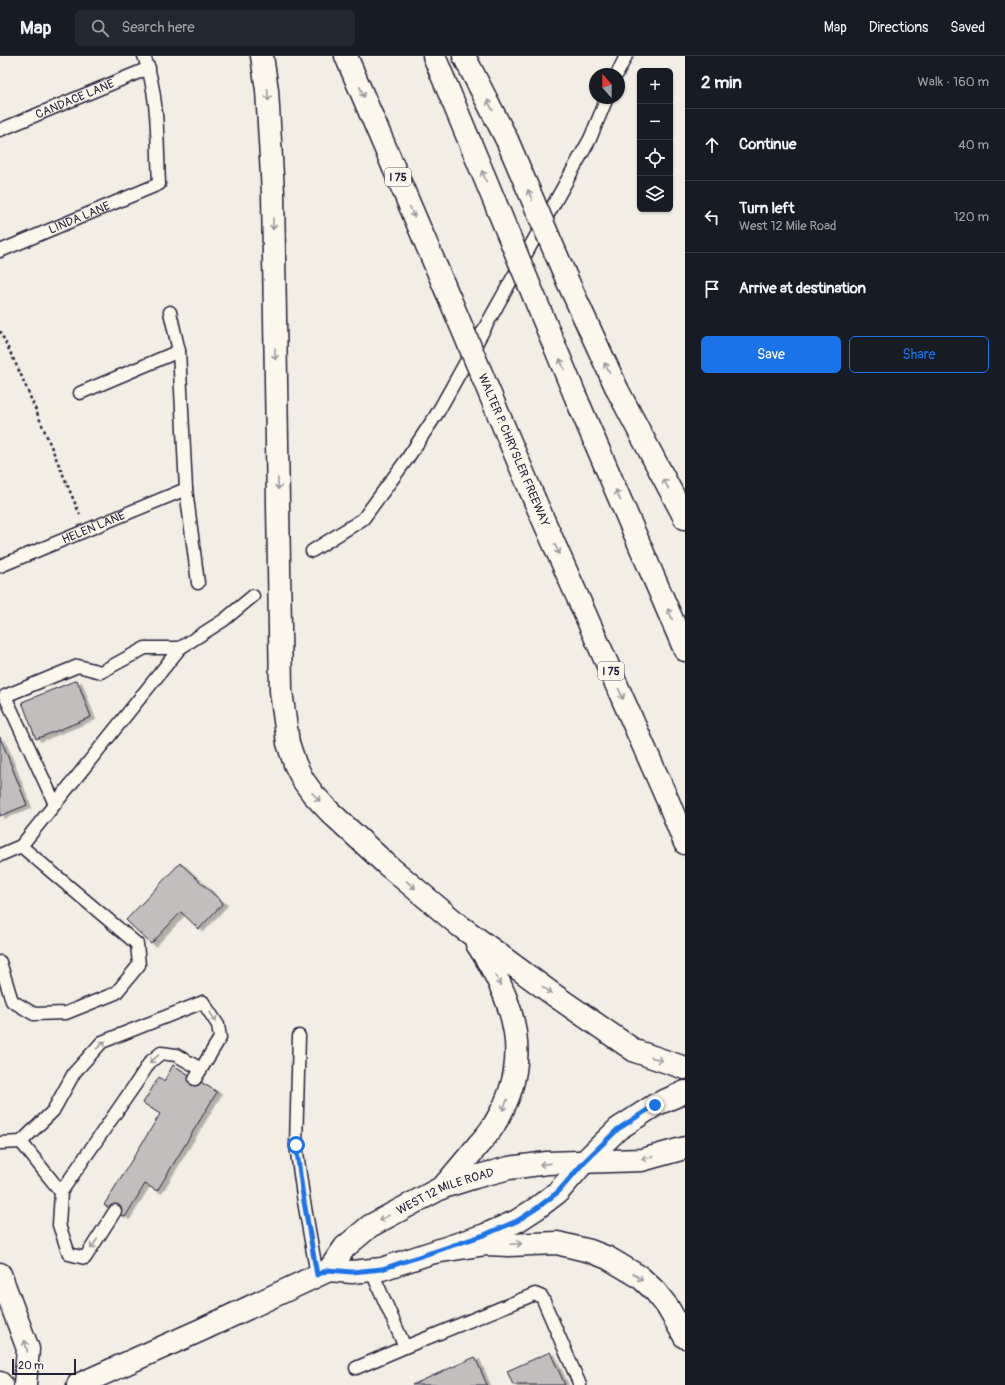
<!DOCTYPE html>
<html lang="en">
<head>
<meta charset="utf-8">
<style>
  :root { --surface:#171b24; --page:#242831; --text:#f1f3f6; --muted:#9ea1a6; --line:#363941; --accent:#1a73e8 }
  body { margin:0; font-family:Pangolin,sans-serif; background:var(--page); color:var(--text) }
  .controls { position:absolute; right:12px; top:12px; display:grid; overflow:hidden; border-radius:6px; box-shadow:0 1px 3px #0004 }
  .controls button { width:36px; height:36px; display:grid; place-items:center; padding:0; border:0; border-bottom:1px solid var(--line); background:var(--surface); color:var(--text); font:20px sans-serif }
  .compass { position:absolute; left:589px; top:12px; width:36px; height:36px; border-radius:50%; background:var(--surface); box-shadow:0 1px 3px #0004; rotate:339deg }
  .scale { position:absolute; left:12px; bottom:10px; width:64px; box-sizing:border-box; padding-left:4px; border:2px solid #22223b; border-top:0; font-size:11px; line-height:14px; white-space:nowrap; color:#22223b; -webkit-text-stroke:3px #fbf7ec; paint-order:stroke }
  .stop { position:absolute; width:12px; height:12px; margin:-9px; border:3px solid #1a73e8; border-radius:50%; background:#fff }
  .stop.end { background:#1a73e8; border-color:#fff; box-shadow:0 1px 4px #0008 }
  .list { margin:0; padding:0; list-style:none }
  h2 { display:flex; justify-content:space-between; align-items:center; height:52px; margin:0; padding:0 16px; font-size:17px }
  h2 small { font-size:13px; font-weight:400; color:var(--muted) }
  .list li { display:grid; grid-template-columns:26px 1fr auto; gap:12px; align-items:center; box-sizing:border-box; height:72px; padding:0 16px; border-top:1px solid var(--line) }
  .list b { display:block; font-size:15px; white-space:nowrap }
  .list p { margin:0; font-size:13px; white-space:nowrap; color:var(--muted) }
  .list em { font-size:13px; font-style:normal; color:var(--muted) }
  .actions { display:flex; gap:8px; padding:12px 16px }
  .actions a { flex:1; padding:9px 0; border:1px solid var(--accent); border-radius:6px; text-align:center; font-size:14px; color:var(--accent) }
  .actions .main { background:var(--accent); color:#fff }
  .icon { flex:none; width:22px; height:22px; fill:none; stroke:currentColor; stroke-width:2; stroke-linecap:round; stroke-linejoin:round }
  .map { position:relative; flex:none; width:685px; height:1329px; overflow:hidden }
  header { display:flex; align-items:center; gap:24px; box-sizing:border-box; height:56px; padding:0 20px; background:var(--surface); border-bottom:1px solid var(--line) }
  header strong { font-size:19px }
  nav { display:flex; gap:22px; margin-inline-start:auto; font-size:14px }
  .search { width:280px; height:36px; background:var(--page); display:flex; align-items:center; gap:10px; box-sizing:border-box; padding:0 14px; border-radius:6px; color:var(--muted); font-size:15px }
  main { display:flex }
  aside { flex:1; background:var(--surface) }
  .map>svg:first-child { display:block }
  .building { fill:#c2bebe; stroke:#22223b; filter:url(#shadow) }
  .lines { fill:none; stroke-linecap:round; stroke-linejoin:round }
  .lane-casing { stroke:#22223b; stroke-width:15 }
  .secondary-casing { stroke:#22223b; stroke-width:25 }
  .highway-casing { stroke:#22223b; stroke-width:25 }
  .path { stroke:#22223b; stroke-width:2.5; stroke-dasharray:3 3; stroke-linecap:butt }
  .lane { stroke:#fbf7ec; stroke-width:12 }
  .secondary { stroke:#fbf7ec; stroke-width:22 }
  .highway { stroke:#fbf7ec; stroke-width:22 }
  .highway-bridge-casing { stroke:#22223b; stroke-width:25; stroke-linecap:butt }
  .highway-bridge { stroke:#fbf7ec; stroke-width:22 }
  .oneway { stroke:#99979c }
  .route { stroke:#1a73e8; stroke-width:5 }
  .labels { text-anchor:middle; stroke-width:3.5; stroke-linejoin:round; paint-order:stroke }
  .shield { fill:#fbf7ec; stroke:#636270; stroke-width:1 }
  .shield-label { font-size:11px; font-weight:bold; fill:#22223b }
  .street-label { font-size:12px; fill:#22223b; stroke:#fbf7ec }
</style>
</head>
<body>
<header>
<strong>Map</strong>
<div class="search"><svg class="icon" aria-label="search" viewBox="0 0 24 24"><circle cx="10" cy="10" r="6"/><path d="M15 15l6 6"/></svg>Search here</div>
<nav><a>Map</a><a>Directions</a><a>Saved</a></nav>
</header>
<main>
<div class="map">
<svg width="685" height="1329" viewBox="0 0 685 1329">
  <defs>
    <filter id="shadow"><feDropShadow dx="4.5" dy="2.5" stdDeviation="0" flood-color="#0004"/></filter>
  </defs>
  <rect width="100%" height="100%" fill="#f2eee5"/>
  <filter id="ink" filterUnits="userSpaceOnUse"><feTurbulence type="fractalNoise" baseFrequency=".025" numOctaves="2"/><feDisplacementMap in="SourceGraphic" scale="8" xChannelSelector="R" yChannelSelector="G"/><feConvolveMatrix kernelMatrix="1 2 1 2 8 2 1 2 1" color-interpolation-filters="sRGB"/></filter>
  <g filter="url(#ink)">
    <path class="building" d="M77 624 91 661 36 683 22 646Z
      M0 681 27 749 0 760Z
      M180 807 223 847 199 873 181 856 151 888 126 864Z
      M173 1009 217 1036 157 1135 145 1128 125 1161 104 1149 160 1058 143 1047 159 1021 164 1025Z
      M550 1296 565 1329H513L507 1315Z
      M475 1301 487 1329H412Z"/>
    <g class="lines">
      <defs>
        <g id="lane">
          <path d="M617 18 626 0"/>
          <path id="s1" d="M0 74 149 12"/>
          <path id="s2" d="M0 195 159 128C157 87 159 38 144 0"/>
          <path d="M170 256 179 295 186 433 198 527"/>
          <path d="M80 337 179 295"/>
          <path d="M312 495 363 463 407 403 438 356 590 83 607 42"/>
          <path id="s3" d="M0 510 186 433"/>
          <path d="M55 748 180 592"/>
          <path d="M0 799 21 790 55 748 5 640 78 610 101 616 145 592H180L224 564 253 540"/>
          <path d="M0 906 12 945 34 958 66 957 116 937 139 909 137 888 21 790"/>
          <path d="M299 980 296 1089 303 1140 317 1219"/>
          <path d="M21 1086 61 1136"/>
          <path d="M0 1087 21 1086 53 1055 74 1017 102 986 203 946 218 969 220 982 195 1023"/>
          <path d="M115 1155 85 1202 69 1198 59 1169 61 1136 137 1026 150 1006 161 997 176 999 201 1013"/>
          <path d="M405 1291 535 1238 542 1241 580 1329"/>
          <path d="M356 1312 405 1291 371 1214"/>
        </g>
        <g id="secondary">
          <path id="s4" d="M329 1214 345 1191 370 1170 443 1131 475 1121 509 1112 547 1107 642 1104 685 1092"/>
          <path d="M0 1218 28 1293 25 1329"/>
          <path d="M0 1327 2 1329"/>
          <path d="M78 1329 201 1274 329 1214 352 1216 382 1213 485 1179 517 1165 537 1152 558 1136 584 1106 618 1073 655 1049 685 1036"/>
        </g>
        <path id="highway" d="M262 0 267 34 273 137 281 635 288 687 295 708 303 724 313 738 330 756 386 808 460 870 554 939 635 995 685 1012
          M346 0 449 241
          M434 0 499 156
          M464 0 507 84
          M568 226 618 335 685 462
          M577 344 685 594
          M535 445 668 745 685 787
          M443 1131C455 1117 467 1103 478 1089 484 1082 491 1075 495 1067 534 1005 515 945 477 888
          M435 1196 486 1188 509 1189 557 1187 590 1195 608 1202 640 1221 655 1235 667 1250 685 1281"/>
      </defs>
      <use href="#lane" class="lane-casing"/>
      <use href="#secondary" class="secondary-casing"/>
      <use href="#highway" class="highway-casing"/>
      <path class="path" d="M0 275 21 319 80 459"/>
      <use href="#lane" class="lane"/>
      <use href="#secondary" class="secondary"/>
      <use href="#highway" class="highway"/>
      <defs>
        <path id="highway-bridge" d="M507 84 568 226
          M499 156 577 344
          M449 241 535 445"/>
      </defs>
      <use href="#highway-bridge" class="highway-bridge-casing"/>
      <use href="#highway-bridge" class="highway-bridge"/>
    </g>
    <defs><path id="oneway-shaft" d="M-6 0H5M1.5-3L5.5 0L1.5 3" fill="none" stroke-width="1.6" stroke-linecap="round" stroke-linejoin="round"/></defs>
    <g class="oneway">
      <use href="#oneway-shaft" transform="translate(362 36) rotate(67)"/>
      <use href="#oneway-shaft" transform="translate(268 39) rotate(85)"/>
      <use href="#oneway-shaft" transform="translate(490 49) rotate(-117)"/>
      <use href="#oneway-shaft" transform="translate(484 120) rotate(-112)"/>
      <use href="#oneway-shaft" transform="translate(530 139) rotate(-113)"/>
      <use href="#oneway-shaft" transform="translate(412 156) rotate(67)"/>
      <use href="#oneway-shaft" transform="translate(273 168) rotate(90)"/>
      <use href="#oneway-shaft" transform="translate(275 298) rotate(89)"/>
      <use href="#oneway-shaft" transform="translate(562 308) rotate(-113)"/>
      <use href="#oneway-shaft" transform="translate(607 312) rotate(-116)"/>
      <use href="#oneway-shaft" transform="translate(278 428) rotate(89)"/>
      <use href="#oneway-shaft" transform="translate(666 428) rotate(-118)"/>
      <use href="#oneway-shaft" transform="translate(618 439) rotate(-113)"/>
      <use href="#oneway-shaft" transform="translate(557 493) rotate(66)"/>
      <use href="#oneway-shaft" transform="translate(670 558) rotate(-113)"/>
      <use href="#oneway-shaft" transform="translate(621 638) rotate(66)"/>
      <use href="#oneway-shaft" transform="translate(316 741) rotate(48)"/>
      <use href="#oneway-shaft" transform="translate(411 829) rotate(40)"/>
      <use href="#oneway-shaft" transform="translate(498 924) rotate(65)"/>
      <use href="#oneway-shaft" transform="translate(547 934) rotate(36)"/>
      <use href="#oneway-shaft" transform="translate(213 961) rotate(58)"/>
      <use href="#oneway-shaft" transform="translate(101 989) rotate(-41)"/>
      <use href="#oneway-shaft" transform="translate(154 1003) rotate(140)"/>
      <use href="#oneway-shaft" transform="translate(657 1003) rotate(18)"/>
      <use href="#oneway-shaft" transform="translate(505 1049) rotate(114)"/>
      <use href="#oneway-shaft" transform="translate(647 1102) rotate(166)"/>
      <use href="#oneway-shaft" transform="translate(545 1108) rotate(174)"/>
      <use href="#oneway-shaft" transform="translate(384 1162) rotate(151)"/>
      <use href="#oneway-shaft" transform="translate(94 1188) rotate(123)"/>
      <use href="#oneway-shaft" transform="translate(516 1188) rotate(-3)"/>
      <use href="#oneway-shaft" transform="translate(638 1221) rotate(38)"/>
      <use href="#oneway-shaft" transform="translate(26 1290) rotate(-103)"/>
    </g>
  </g>
  <g class="lines" filter="url(#ink)">
    <path class="route" d="M296 1089 303 1140 317 1219 328 1214 352 1216 382 1213 484 1179 517 1165 537 1152 558 1136 584 1106 618 1073 655 1049"/>
  </g>
  <g class="labels">
    <g class="shield">
      <rect x="385" y="112" width="26" height="18" rx="3"/>
      <rect x="598" y="606" width="26" height="18" rx="3"/>
    </g>
    <g class="shield-label">
      <text x="398" y="125">I 75</text>
      <text x="611" y="619">I 75</text>
    </g>
    <g class="street-label">
      <text dy="4" stroke="none"><textPath href="#s1" startOffset="81">CANDACE LANE</textPath></text>
      <text dy="4" stroke="none"><textPath href="#s2" startOffset="86">LINDA LANE</textPath></text>
      <text transform="translate(514 394) rotate(67)" y="4">WALTER P. CHRYSLER FREEWAY</text>
      <text dy="4" stroke="none"><textPath href="#s3" startOffset="101">HELEN LANE</textPath></text>
      <text dy="4" stroke="none"><textPath href="#s4" startOffset="144">WEST 12 MILE ROAD</textPath></text>
    </g>
  </g>
</svg>
<div class="controls">
<button>+</button>
<button>−</button>
<button><svg class="icon" aria-label="locate" viewBox="0 0 24 24"><circle cx="12" cy="12" r="6"/><path d="M12 2v4M12 18v4M2 12h4M18 12h4"/></svg></button>
<button><svg class="icon" aria-label="layers" viewBox="0 0 24 24"><path d="M12 4l9 5-9 5-9-5zM3 14l9 5 9-5"/></svg></button>
</div>
<svg class="compass" viewBox="-18 -18 36 36"><path d="M0-13l5 13h-10z" fill="#e53935"/><path d="M0 13l5-13h-10z" fill="#9ea1a6"/></svg>
<div class="scale">20 m</div>
<div class="stop" style="left:296px;top:1089px"></div>
<div class="stop end" style="left:655px;top:1049px"></div>
</div>
<aside>
<h2>2 min<small>Walk · 160 m</small></h2>
<ul class="list">
<li><svg class="icon" aria-label="ahead" viewBox="0 0 24 24"><path d="M12 20V5M6 11l6-6 6 6"/></svg><div><b>Continue</b></div><em>40 m</em></li>
<li><svg class="icon" aria-label="left" viewBox="0 0 24 24"><path d="M17 20v-9H6M10 6l-5 5 5 5"/></svg><div><b>Turn left</b><p>West 12 Mile Road</p></div><em>120 m</em></li>
<li><svg class="icon" aria-label="arrive" viewBox="0 0 24 24"><path d="M6 21V4h12l-3 4 3 4H6"/></svg><div><b>Arrive at destination</b></div></li>
</ul>
<div class="actions"><a class="main">Save</a><a>Share</a></div>
</aside>
</main>
</body>
</html>
